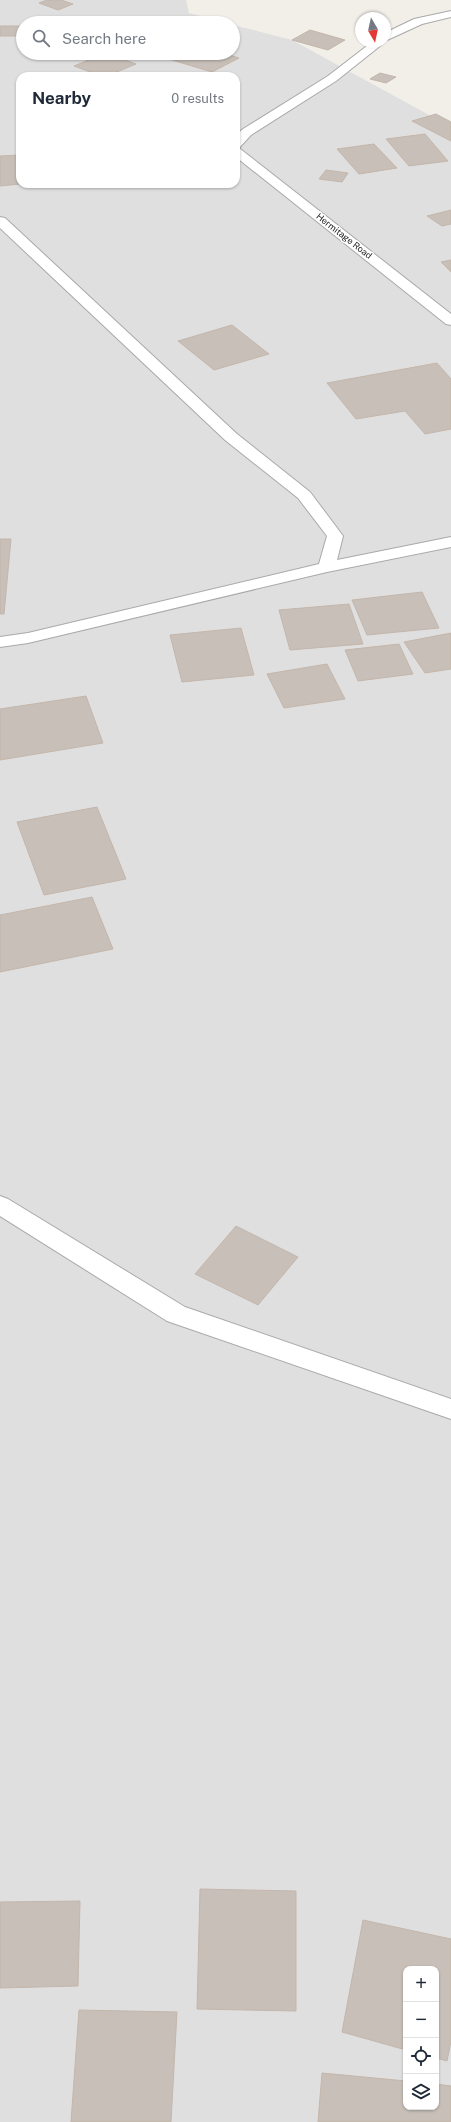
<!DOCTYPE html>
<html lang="en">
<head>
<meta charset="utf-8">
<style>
  :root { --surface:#fff; --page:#f6f6f7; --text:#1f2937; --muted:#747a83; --line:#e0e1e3 }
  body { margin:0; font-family:"Public Sans",sans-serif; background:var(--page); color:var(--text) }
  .controls { position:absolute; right:12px; bottom:12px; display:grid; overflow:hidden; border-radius:8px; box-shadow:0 1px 3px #0004 }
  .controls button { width:36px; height:36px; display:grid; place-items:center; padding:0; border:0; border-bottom:1px solid var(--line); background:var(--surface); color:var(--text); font:20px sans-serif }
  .compass { position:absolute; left:355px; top:12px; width:36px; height:36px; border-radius:50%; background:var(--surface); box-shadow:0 1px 3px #0004; rotate:171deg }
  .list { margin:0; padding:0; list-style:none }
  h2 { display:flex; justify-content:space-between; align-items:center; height:52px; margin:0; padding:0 16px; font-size:17px }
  h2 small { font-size:13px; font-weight:400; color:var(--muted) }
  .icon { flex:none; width:22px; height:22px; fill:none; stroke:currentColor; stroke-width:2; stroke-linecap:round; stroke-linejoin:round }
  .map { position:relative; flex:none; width:451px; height:2122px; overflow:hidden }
  .search { position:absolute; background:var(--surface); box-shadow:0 1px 3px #0004; left:16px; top:16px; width:224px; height:44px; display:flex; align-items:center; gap:10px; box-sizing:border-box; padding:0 14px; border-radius:22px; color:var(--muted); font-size:15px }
  .panel { position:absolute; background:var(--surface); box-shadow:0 1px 3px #0004; left:16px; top:72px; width:224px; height:116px; border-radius:12px }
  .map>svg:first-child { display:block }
  .residential { fill:#e0dfdf; fill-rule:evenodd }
  .building { fill:#c7bfb8; stroke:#c4b6ab }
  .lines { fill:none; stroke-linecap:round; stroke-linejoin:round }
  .minor-casing { stroke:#a9a9a9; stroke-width:2 }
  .minor { fill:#fff; fill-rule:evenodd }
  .labels { text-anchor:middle; stroke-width:3; stroke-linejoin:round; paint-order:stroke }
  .far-street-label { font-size:9px; fill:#222; stroke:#fff }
</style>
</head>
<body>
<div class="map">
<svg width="451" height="2122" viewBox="0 0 451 2122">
  <rect width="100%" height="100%" fill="#f2efe9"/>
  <path class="residential" d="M0 0H186L189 13 227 23H23V53H233V25L292 40 451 127V2122H0ZM20 76H236V184H20ZM406 1969H436V2107H406Z"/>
  <path class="building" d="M47 0H61L73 4 58 10 39 3Z
    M0 26H22L20 36H0Z
    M310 30 345 40 328 50 292 40Z
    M106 53 136 64 107 76H101L74 66Z
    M169 53H223L239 58 212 72 162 57Z
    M380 73 396 77 386 83 370 79Z
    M436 114 451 122V141L412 121Z
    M425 134 448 161 409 166 386 139Z
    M374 144 397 168 359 174 337 149Z
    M20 155V184L0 186V156Z
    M326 170 348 173 342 182 319 179Z
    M451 210V224L442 226 427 216Z
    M451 260V272L441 262Z
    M232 325 269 354 214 370 178 341Z
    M437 363 451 379V429L425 434 405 411 356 419 327 383Z
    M0 539H11L4 614H0Z
    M422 592 439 628 367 635 352 600Z
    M349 604 363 644 290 650 279 610Z
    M241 628 254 675 182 682 170 635Z
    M451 633V669L425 673 404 642Z
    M399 644 413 674 358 681 345 650Z
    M327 664 345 699 284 708 267 674Z
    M86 696 103 743 0 760V709Z
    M97 807 126 879 44 895 17 822Z
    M92 897 113 949 0 972V915Z
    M236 1226 298 1257 258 1305 195 1274Z
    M200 1889 296 1891V2011L197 2009Z
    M80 1901 78 1986 0 1988V1902Z
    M363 1920 451 1939V2041L447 2061 436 2058V1969H406V2050L342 2032Z
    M79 2010 177 2012 171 2122H71Z
    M322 2073 406 2081V2107H436V2084L451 2086V2122H318Z"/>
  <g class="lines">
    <defs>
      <path id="minor" d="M451 11V17L422 24 385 41V33L414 19Z
        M372 42H385L336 81 251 135 239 148 451 314V325L446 324 236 157V135L243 129 328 76Z
        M0 217 5 218 237 434 310 492 343 536 337 560 451 537V547L327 572 28 643 0 647V637L28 633 319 564 327 536 298 498 225 440 0 228Z
        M0 1196 8 1199 185 1307 451 1399V1419L167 1321 0 1216Z"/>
    </defs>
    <use href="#minor" class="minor-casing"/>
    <use href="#minor" class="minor"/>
  </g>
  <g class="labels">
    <g class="far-street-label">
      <text transform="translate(344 236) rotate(38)" y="3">Hermitage Road</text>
    </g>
  </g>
</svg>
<div class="controls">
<button>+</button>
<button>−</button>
<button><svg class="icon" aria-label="locate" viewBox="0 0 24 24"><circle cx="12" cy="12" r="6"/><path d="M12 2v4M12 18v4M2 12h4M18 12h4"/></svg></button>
<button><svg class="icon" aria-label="layers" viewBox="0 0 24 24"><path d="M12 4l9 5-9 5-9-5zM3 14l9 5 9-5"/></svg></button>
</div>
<svg class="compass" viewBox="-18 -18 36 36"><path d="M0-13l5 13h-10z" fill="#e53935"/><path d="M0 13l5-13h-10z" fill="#747a83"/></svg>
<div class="search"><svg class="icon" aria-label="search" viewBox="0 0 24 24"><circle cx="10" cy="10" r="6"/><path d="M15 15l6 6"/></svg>Search here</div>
<section class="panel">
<h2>Nearby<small>0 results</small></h2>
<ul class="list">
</ul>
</section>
</div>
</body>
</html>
